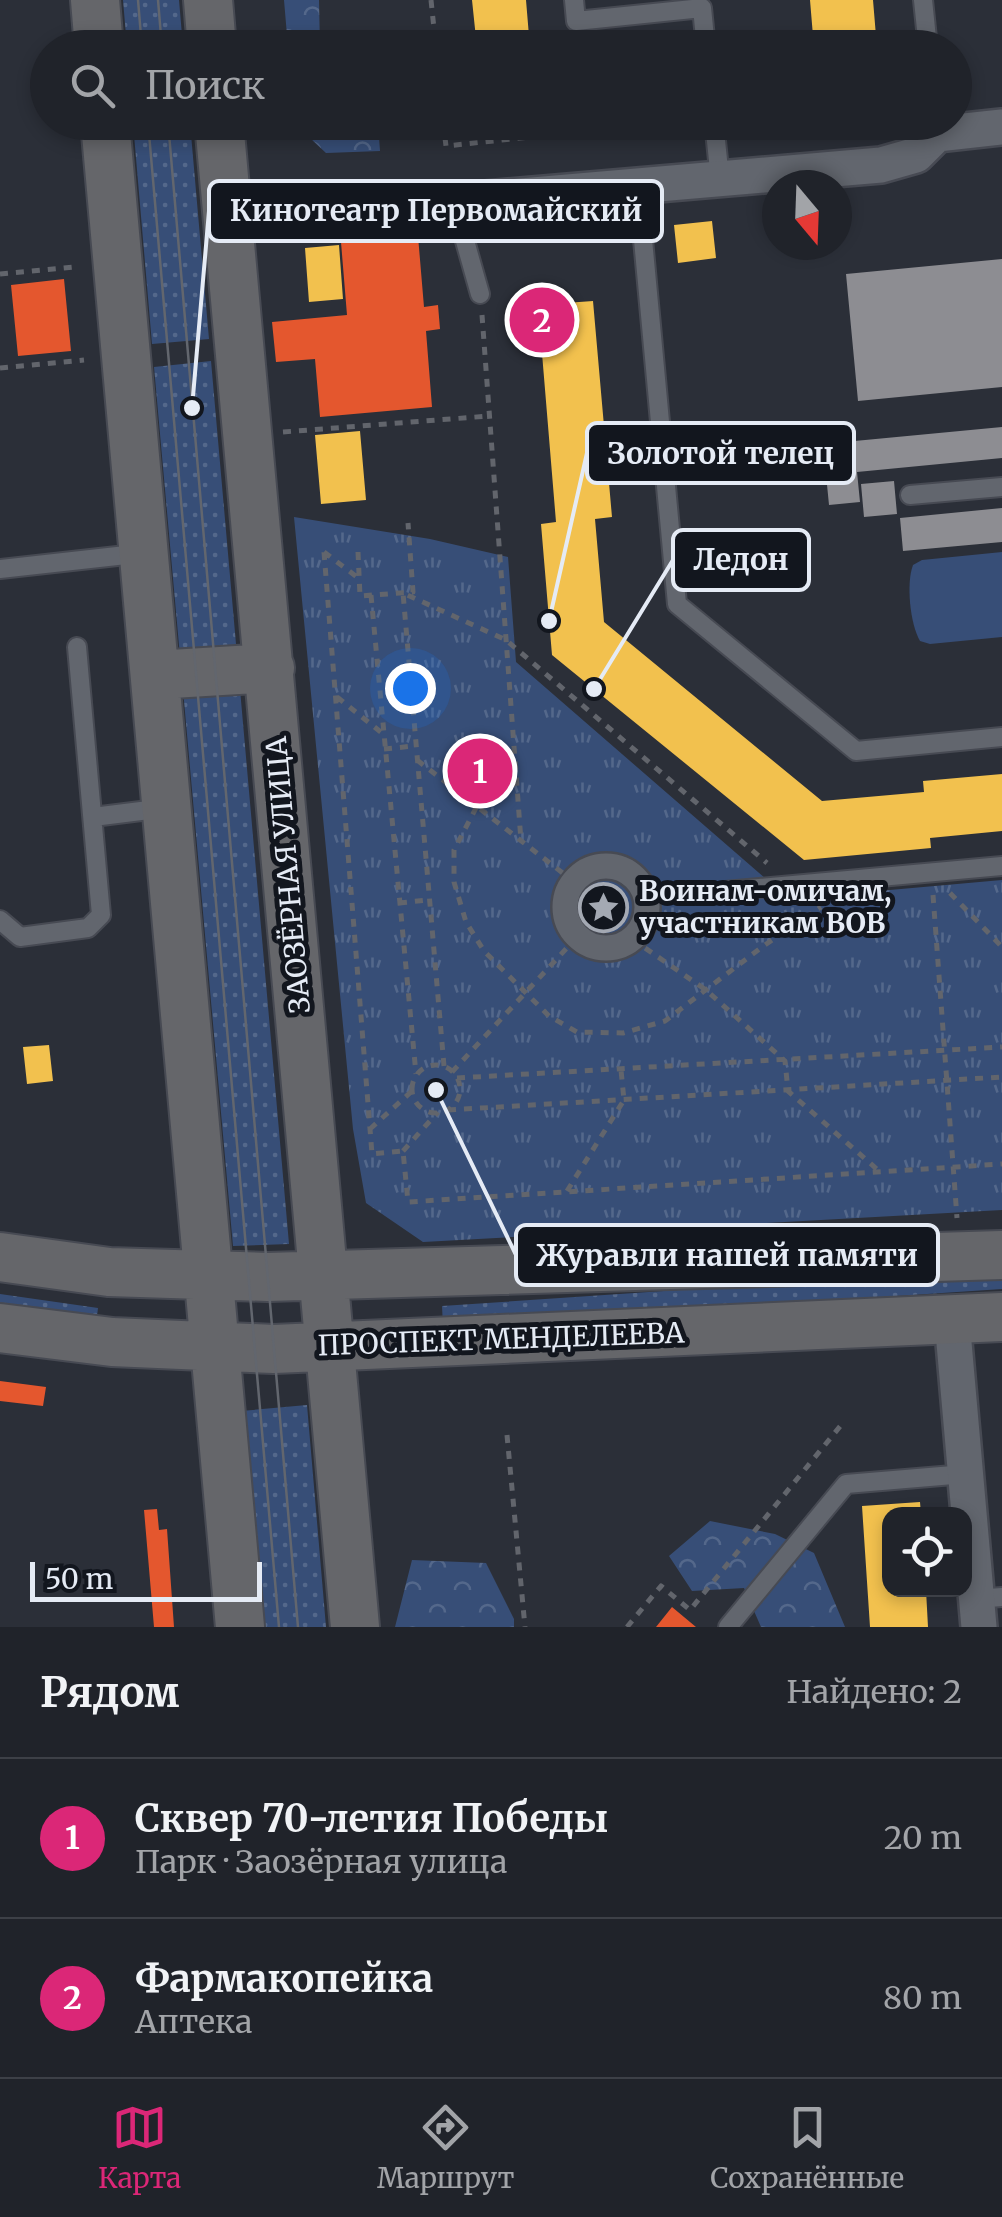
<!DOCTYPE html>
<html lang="ru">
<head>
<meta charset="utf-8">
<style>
  :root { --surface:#20232a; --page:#282b32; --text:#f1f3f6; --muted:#a2a4a8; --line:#3d4047; --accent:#db2777 }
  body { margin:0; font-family:Merriweather,serif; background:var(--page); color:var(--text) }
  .controls { position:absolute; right:30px; bottom:30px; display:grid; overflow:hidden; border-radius:20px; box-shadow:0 5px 15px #0003 }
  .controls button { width:90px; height:90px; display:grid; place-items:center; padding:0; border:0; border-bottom:2px solid var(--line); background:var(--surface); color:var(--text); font:50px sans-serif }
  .compass { position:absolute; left:762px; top:170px; width:90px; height:90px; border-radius:50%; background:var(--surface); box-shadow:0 5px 15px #0003; rotate:161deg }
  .scale { position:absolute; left:30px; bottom:25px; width:232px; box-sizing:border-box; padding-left:10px; border:5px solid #e5ebf5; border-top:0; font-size:28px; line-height:35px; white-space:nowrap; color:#e5ebf5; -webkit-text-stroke:8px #12161e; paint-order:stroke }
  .you { position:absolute; left:410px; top:688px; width:35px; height:35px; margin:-25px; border:8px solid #fff; border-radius:50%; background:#1a73e8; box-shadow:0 0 0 15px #1a73e833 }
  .badge { display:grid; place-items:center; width:65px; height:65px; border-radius:50%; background:var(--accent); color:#fff; font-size:32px; font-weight:700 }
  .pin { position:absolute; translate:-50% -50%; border:5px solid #fff; box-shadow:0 2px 10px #0006 }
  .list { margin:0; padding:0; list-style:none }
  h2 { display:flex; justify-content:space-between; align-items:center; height:130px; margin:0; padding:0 40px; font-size:42px }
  h2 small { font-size:32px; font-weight:400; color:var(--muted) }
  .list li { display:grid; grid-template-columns:65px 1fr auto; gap:30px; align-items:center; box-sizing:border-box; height:160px; padding:0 40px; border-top:2px solid var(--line) }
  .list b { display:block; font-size:38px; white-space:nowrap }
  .list p { margin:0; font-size:32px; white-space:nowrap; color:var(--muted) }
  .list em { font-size:32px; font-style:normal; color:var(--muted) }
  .icon { flex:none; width:55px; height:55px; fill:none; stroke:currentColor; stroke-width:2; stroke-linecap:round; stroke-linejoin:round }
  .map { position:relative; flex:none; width:1002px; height:1627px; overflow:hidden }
  .search { position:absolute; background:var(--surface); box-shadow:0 5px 15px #0003; left:30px; right:30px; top:30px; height:110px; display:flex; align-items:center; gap:25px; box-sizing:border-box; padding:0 35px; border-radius:55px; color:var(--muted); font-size:38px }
  .sheet { height:450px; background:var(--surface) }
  nav { display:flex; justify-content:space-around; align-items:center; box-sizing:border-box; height:140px; border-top:2px solid var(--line); background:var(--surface); font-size:28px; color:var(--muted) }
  nav a { display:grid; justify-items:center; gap:5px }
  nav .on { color:var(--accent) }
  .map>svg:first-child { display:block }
  .grass { fill:url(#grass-dots) }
  .forest { fill:url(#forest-crowns) }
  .park { fill:url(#park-tufts) }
  .pitch { fill:#374e77 }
  .homes { fill:#f2c14e }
  .shops { fill:#e4572e }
  .industry { fill:#8d8d92 }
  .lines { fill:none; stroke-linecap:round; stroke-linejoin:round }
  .service-casing { stroke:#474a53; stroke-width:22 }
  .pedestrian-casing { stroke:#474a53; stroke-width:30 }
  .minor-casing { stroke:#474a53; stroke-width:40 }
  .secondary-casing { stroke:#474a53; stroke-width:52 }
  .path { stroke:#62656c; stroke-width:5; stroke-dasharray:8 8; stroke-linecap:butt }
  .service { stroke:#62666e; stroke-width:18 }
  .pedestrian { stroke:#62666e; stroke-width:25 }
  .minor { stroke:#62666e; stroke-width:35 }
  .secondary { stroke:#65666a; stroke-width:48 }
  .tram { stroke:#62666e; stroke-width:2.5 }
  .labels { text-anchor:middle; stroke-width:10; stroke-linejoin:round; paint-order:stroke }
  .street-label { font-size:28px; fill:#e5ebf5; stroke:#12161e }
  .poi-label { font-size:28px; font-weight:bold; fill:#e5ebf5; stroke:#12161e; text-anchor:start }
  .leader { fill:none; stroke:#e5ebf5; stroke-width:4 }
  .callout-dot { fill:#e5ebf5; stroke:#12161e; stroke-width:4 }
  .callout { fill:#12161e; stroke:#e5ebf5; stroke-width:4 }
  .callout-label { font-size:30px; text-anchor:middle; font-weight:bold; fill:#e5ebf5 }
</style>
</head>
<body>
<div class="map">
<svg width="1002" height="1627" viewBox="0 0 1002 1627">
  <defs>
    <pattern id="grass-dots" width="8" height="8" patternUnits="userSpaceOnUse" patternTransform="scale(2.5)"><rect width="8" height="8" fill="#374e77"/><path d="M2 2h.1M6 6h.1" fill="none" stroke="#54688b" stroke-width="1.8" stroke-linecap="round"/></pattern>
    <pattern id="forest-crowns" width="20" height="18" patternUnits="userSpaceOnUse" patternTransform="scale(2.5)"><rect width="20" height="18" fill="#374e77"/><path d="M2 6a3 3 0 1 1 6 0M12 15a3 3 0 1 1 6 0" fill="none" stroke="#54688b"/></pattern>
    <pattern id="park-tufts" width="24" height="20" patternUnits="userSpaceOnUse" patternTransform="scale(2.5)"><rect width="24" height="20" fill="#374e77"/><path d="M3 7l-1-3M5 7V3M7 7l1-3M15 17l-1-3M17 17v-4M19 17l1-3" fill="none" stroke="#54688b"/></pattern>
  </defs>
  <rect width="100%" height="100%" fill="#2b2f38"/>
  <path class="grass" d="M123 0H179L183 47H127Z
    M133 123H190L209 339 152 344Z
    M211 361 289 1244 233 1246 154 367Z
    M1002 1268V1289L443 1326 442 1306Z
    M0 1294 98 1308 96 1324 0 1310Z
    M307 1405 326 1627H261L241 1411Z"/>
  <path class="forest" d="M284 0H319L320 47H288Z
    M294 123H378L380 151 326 153Z
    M710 1521 775 1534 814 1553 845 1627H761L744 1588 692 1591 669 1556Z
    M412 1560 486 1563 514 1619V1627H395Z"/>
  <path class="park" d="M294 517 430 539 508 557 516 662 789 899 1002 880V1210L423 1242 366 1203 353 1129Z"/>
  <path class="pitch" d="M1002 552V637L930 644 920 641C910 624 906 583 913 565L922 560Z"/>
  <path class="homes" d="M472 0H526L530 48H477Z
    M810 0H873L877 48H814Z
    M665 32 667 48H540V45Z
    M712 221 716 258 678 263 674 225Z
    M339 245 343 299 309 302 305 248Z
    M593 301 612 517 595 519 604 622 822 801 924 792 923 781 1002 774V831L930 838 931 848 804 860 552 655 541 524 556 522 538 305Z
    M360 431 366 500 321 504 315 435Z
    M49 1045 53 1081 27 1084 23 1047Z
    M920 1502 921 1514H890V1590H926L928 1627H870L862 1506Z"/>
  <path class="shops" d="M417 224 424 307 438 305 440 329 426 331 432 407 320 417 315 359 276 362 272 322 347 315 340 230Z
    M64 279 71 351 18 356 11 285Z
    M0 1381 46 1387 43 1406 0 1401Z
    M157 1509 159 1530 167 1529 174 1627H154L144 1510Z
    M672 1607 696 1627H656Z"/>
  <path class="industry" d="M1002 259V387L858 401 846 274Z
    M1002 427V458L857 472 860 502 829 505 823 444Z
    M894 481 897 514 864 517 861 484Z
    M1002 508V542L903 551 900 518Z"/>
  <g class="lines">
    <defs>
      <path id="service" d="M574 0 576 21 702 8 706 48
        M923 0 928 48
        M714 122 720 179
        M638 186 677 604 856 751 1002 737
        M454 202 480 294
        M910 495 1002 487
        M0 569 144 553
        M93 817 165 808
        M726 891 1002 866
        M0 920 20 937 88 928 101 915 77 647
        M976 1599 1002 1597
        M728 1627 846 1484 965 1474"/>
      <path id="pedestrian" d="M565 907a41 41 0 1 1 82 0a41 41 0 1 1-82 0Z"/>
      <path id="minor" d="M228 221 881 165 916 155 937 134 1002 127
        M952 1320 979 1627"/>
      <path id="secondary" d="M95 0 99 48
        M208 0 212 48
        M105 122 240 1627
        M219 122 355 1627
        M155 675 270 668
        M0 1257 109 1272 268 1277 1002 1255
        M0 1328 112 1342 274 1349 1002 1317"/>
    </defs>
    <use href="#service" class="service-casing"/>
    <use href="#pedestrian" class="pedestrian-casing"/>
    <use href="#minor" class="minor-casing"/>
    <use href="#secondary" class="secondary-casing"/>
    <path class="path" d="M431 0 436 48
      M530 46 558 31
      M443 122 446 146 670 122
      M0 274 75 267
      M482 315 521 841
      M0 368 84 360
      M283 432 489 416
      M324 552 372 1154 403 1151 408 1202 1002 1164
      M324 552 357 577
      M358 552 360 596 413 592 408 523
      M371 595 416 1074
      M337 697 382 733
      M384 749 414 746
      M417 760 573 881
      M517 782 477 806 454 850V882L466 922 484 951 549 1016 577 1032 623 1033 665 1021 762 947 821 907
      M950 893 1002 947
      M933 895 957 1218
      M399 903 428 900
      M632 939 706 990 785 1061 788 1091 879 1171
      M412 1089a24 24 0 1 1 48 0a24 24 0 1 1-48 0Z
      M444 1066 403 593 506 640 767 863
      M452 1072 577 937
      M457 1078 1002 1047
      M448 1110 1002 1077
      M370 1129 412 1091
      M403 1151 438 1112
      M567 1191 624 1100 621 1070
      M507 1435 525 1627
      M627 1627 661 1586 690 1610 842 1424"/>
    <use href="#service" class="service"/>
    <use href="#pedestrian" class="pedestrian"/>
    <use href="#minor" class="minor"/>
    <use href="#secondary" class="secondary"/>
    <path class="tram" d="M138 0 142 48
      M158 0 162 48
      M148 122 279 1627
      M168 122 298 1627"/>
  </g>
  <defs>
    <symbol id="sight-ring" viewBox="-11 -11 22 22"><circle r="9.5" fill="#12161e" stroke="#a4a9b3" stroke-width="1.5"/><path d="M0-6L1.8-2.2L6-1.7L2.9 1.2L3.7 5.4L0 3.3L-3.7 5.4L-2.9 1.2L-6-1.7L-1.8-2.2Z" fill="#a4a9b3"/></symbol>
  </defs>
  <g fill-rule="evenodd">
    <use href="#sight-ring" x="576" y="880" width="55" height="55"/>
  </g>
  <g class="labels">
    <g class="street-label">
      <text transform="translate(288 875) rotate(-95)" y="10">ЗАОЗЁРНАЯ УЛИЦА</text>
      <text transform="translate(501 1339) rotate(-2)" y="10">ПРОСПЕКТ МЕНДЕЛЕЕВА</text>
    </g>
    <g class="poi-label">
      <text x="639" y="901">Воинам-омичам,<tspan x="639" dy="32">участникам ВОВ</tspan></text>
    </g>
  </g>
  <path class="leader" d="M192 408L209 211M549 621L587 453M594 689L673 560M436 1090L516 1255"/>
  <g class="callout-dot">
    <circle cx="192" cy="408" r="10"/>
    <circle cx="549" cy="621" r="10"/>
    <circle cx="594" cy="689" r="10"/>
    <circle cx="436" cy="1090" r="10"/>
  </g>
  <g class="callout">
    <rect x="209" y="181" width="453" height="60" rx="10"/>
    <rect x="587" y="423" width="267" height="60" rx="10"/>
    <rect x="673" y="530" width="136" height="60" rx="10"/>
    <rect x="516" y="1225" width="422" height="60" rx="10"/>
  </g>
  <g class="callout-label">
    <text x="436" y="221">Кинотеатр Первомайский</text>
    <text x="721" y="464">Золотой телец</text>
    <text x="741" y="570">Ледон</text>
    <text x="727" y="1266">Журавли нашей памяти</text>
  </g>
</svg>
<div class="controls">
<button><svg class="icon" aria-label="locate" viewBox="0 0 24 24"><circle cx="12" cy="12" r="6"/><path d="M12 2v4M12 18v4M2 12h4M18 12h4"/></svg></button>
</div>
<svg class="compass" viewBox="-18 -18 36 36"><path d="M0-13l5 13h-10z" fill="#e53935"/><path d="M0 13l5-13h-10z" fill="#a2a4a8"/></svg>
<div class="scale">50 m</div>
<div class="you"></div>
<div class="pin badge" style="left:480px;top:771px">1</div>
<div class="pin badge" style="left:542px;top:320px">2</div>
<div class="search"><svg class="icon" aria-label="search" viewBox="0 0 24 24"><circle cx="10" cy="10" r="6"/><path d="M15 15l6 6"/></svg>Поиск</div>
</div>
<section class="sheet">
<h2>Рядом<small>Найдено: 2</small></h2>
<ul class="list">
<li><span class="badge">1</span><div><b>Сквер 70-летия Победы</b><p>Парк · Заозёрная улица</p></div><em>20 m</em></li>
<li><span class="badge">2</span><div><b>Фармакопейка</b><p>Аптека</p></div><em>80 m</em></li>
</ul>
</section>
<nav>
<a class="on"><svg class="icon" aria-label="map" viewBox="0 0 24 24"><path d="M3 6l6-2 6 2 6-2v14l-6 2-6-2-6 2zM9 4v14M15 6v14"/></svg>Карта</a>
<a><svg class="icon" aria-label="directions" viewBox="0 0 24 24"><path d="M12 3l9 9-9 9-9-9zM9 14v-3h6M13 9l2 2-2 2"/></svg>Маршрут</a>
<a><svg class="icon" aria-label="saved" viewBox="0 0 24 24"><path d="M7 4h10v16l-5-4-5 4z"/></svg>Сохранённые</a>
</nav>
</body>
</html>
